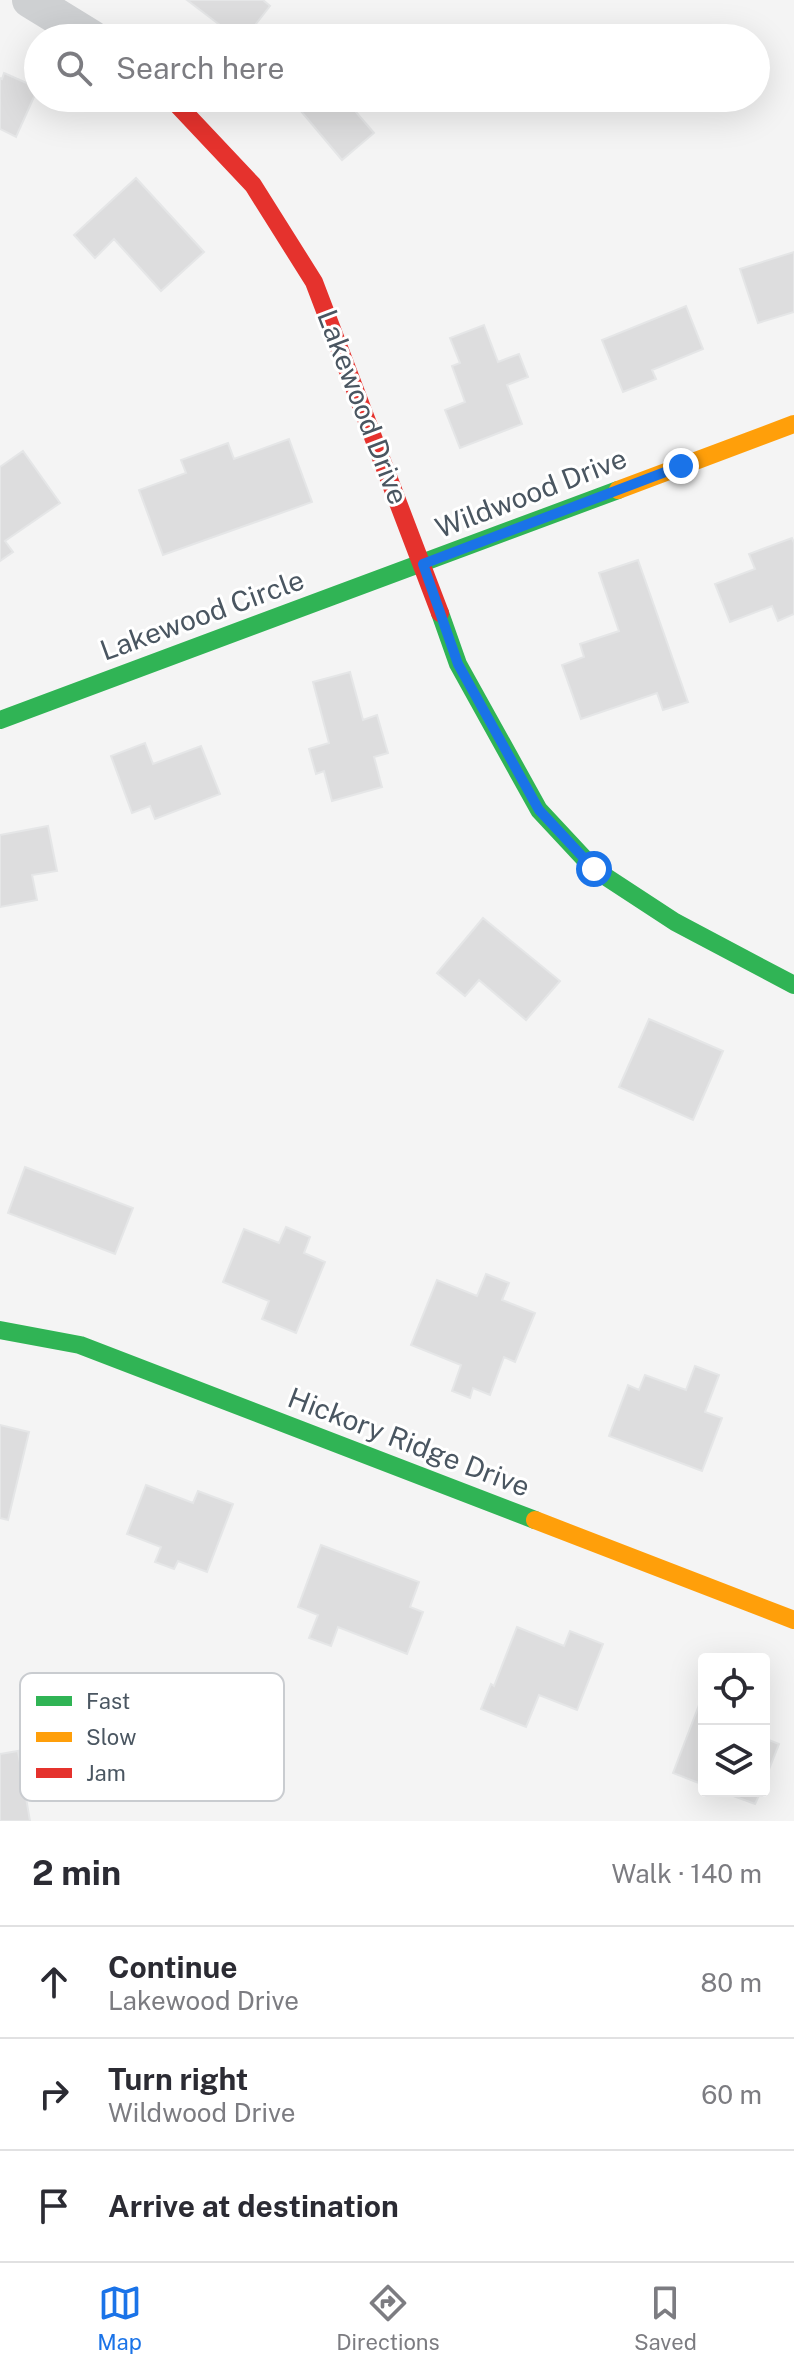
<!DOCTYPE html>
<html lang="en">
<head>
<meta charset="utf-8">
<style>
  :root { --surface:#fff; --page:#f2f2f3; --text:#2b2b33; --muted:#7c7c81; --line:#e1e1e2; --accent:#1a73e8 }
  body { margin:0; font-family:"Public Sans",sans-serif; background:var(--page); color:var(--text) }
  .controls { position:absolute; right:24px; bottom:24px; display:grid; overflow:hidden; border-radius:8px; box-shadow:0 8px 32px #0002 }
  .controls button { width:72px; height:72px; display:grid; place-items:center; padding:0; border:0; border-bottom:2px solid var(--line); background:var(--surface); color:var(--text); font:40px sans-serif }
  .stop { position:absolute; width:24px; height:24px; margin:-18px; border:6px solid #1a73e8; border-radius:50%; background:#fff }
  .stop.end { background:#1a73e8; border-color:#fff; box-shadow:0 2px 8px #0008 }
  .list { margin:0; padding:0; list-style:none }
  h2 { display:flex; justify-content:space-between; align-items:center; height:104px; margin:0; padding:0 32px; font-size:34px }
  h2 small { font-size:26px; font-weight:400; color:var(--muted) }
  .list li { display:grid; grid-template-columns:52px 1fr auto; gap:24px; align-items:center; box-sizing:border-box; height:112px; padding:0 32px; border-top:2px solid var(--line) }
  .list b { display:block; font-size:30px; white-space:nowrap }
  .list p { margin:0; font-size:26px; white-space:nowrap; color:var(--muted) }
  .list em { font-size:26px; font-style:normal; color:var(--muted) }
  .icon { flex:none; width:44px; height:44px; fill:none; stroke:currentColor; stroke-width:2; stroke-linecap:round; stroke-linejoin:round }
  .map { position:relative; flex:none; width:794px; height:1821px; overflow:hidden }
  .search { position:absolute; background:var(--surface); box-shadow:0 8px 32px #0002; left:24px; right:24px; top:24px; height:88px; display:flex; align-items:center; gap:20px; box-sizing:border-box; padding:0 28px; border-radius:44px; color:var(--muted); font-size:30px }
  .sheet { height:440px; background:var(--surface) }
  nav { display:flex; justify-content:space-around; align-items:center; box-sizing:border-box; height:112px; border-top:2px solid var(--line); background:var(--surface); font-size:22px; color:var(--muted) }
  nav a { display:grid; justify-items:center; gap:4px }
  nav .on { color:var(--accent) }
  .map>svg:first-child { display:block }
  .building { fill:#ddddde; stroke:#e5e6e7; stroke-width:2 }
  .lines { fill:none; stroke-linecap:round; stroke-linejoin:round }
  .street { stroke:#ced0d2; stroke-width:36 }
  .fast { stroke:#30b455; stroke-width:18 }
  .slow { stroke:#ff9f0a; stroke-width:18 }
  .jam { stroke:#e5322d; stroke-width:18 }
  .route { stroke:#1a73e8; stroke-width:10 }
  .labels { text-anchor:middle; stroke-width:6; stroke-linejoin:round; paint-order:stroke }
  .street-label { font-size:28px; fill:#4a5661; stroke:#fff }
  .key { fill:#fff; stroke:#c9ccd0; stroke-width:2 }
  .key-label { font-size:22px; fill:#4a5661 }
</style>
</head>
<body>
<div class="map">
<svg width="794" height="1821" viewBox="0 0 794 1821">
  <rect width="100%" height="100%" fill="#f4f4f4"/>
  <path class="building" d="M187 0H263L270 6 245 38H237Z
    M4 73 38 88 16 137 0 129V78L2 79Z
    M290 98H344L374 133 342 160Z
    M136 178 204 252 161 291 114 239 95 258 74 235Z
    M794 252V312L758 323 740 269Z
    M686 306 703 349 652 370 656 379 623 392 602 340Z
    M484 325 498 362 519 354 528 377 507 385 522 424 460 448 445 410 465 402 452 366 460 363 450 338Z
    M289 439 312 502 163 555 139 490 186 473 181 460 228 443 234 459Z
    M23 451 60 503 5 541 13 552 0 561V467Z
    M792 538 794 543V614L778 621 772 606 730 622 715 584 755 569 749 554Z
    M638 560 688 702 663 710 657 693 581 719 562 665 584 657 580 644 619 631 599 573Z
    M350 672 363 720 377 715 388 753 374 757 382 787 332 801 324 771 316 774 309 749 329 743 313 682Z
    M145 743 153 764 201 746 220 794 155 819 150 806 132 813 111 756Z
    M48 826 57 871 32 875 37 900 0 907V835Z
    M483 918 560 981 526 1020 479 980 465 996 437 973Z
    M649 1019 723 1051 693 1120 619 1087Z
    M25 1167 133 1208 115 1254 8 1213Z
    M286 1227 310 1237 304 1253 325 1262 296 1333 262 1319 269 1301 223 1282 244 1229 279 1243Z
    M486 1274 509 1283 502 1300 535 1313 515 1362 504 1357 490 1395 473 1388 470 1398 452 1391 461 1365 411 1345 437 1280 477 1296Z
    M695 1366 719 1375 705 1412 722 1418 702 1471 609 1436 628 1385 639 1390 645 1375 686 1390Z
    M0 1425 29 1432 8 1520 0 1518Z
    M146 1485 193 1503 198 1491 233 1504 207 1572 178 1561 174 1569 155 1562 161 1547 127 1534Z
    M321 1545 419 1582 410 1607 423 1612 407 1654 338 1627 331 1646 309 1638 318 1615 298 1607Z
    M517 1627 564 1646 570 1631 603 1644 577 1710 539 1695 526 1727 481 1709 491 1684 494 1686Z
    M704 1692V1785L673 1773Z
    M764 1738 779 1744 764 1782Z
    M18 1751 30 1821H0V1754Z
    M720 1791H761L755 1804Z"/>
  <g class="lines">
    <path class="street" d="M30 0 92 38"/>
    <path class="fast" d="M440 613 458 664 539 810 594 869 675 922 794 985
      M0 720 618 490
      M0 1330 80 1345 535 1520"/>
    <path class="slow" d="M618 490 794 424
      M535 1520 794 1620"/>
    <path class="jam" d="M171 98 253 185 314 282 440 613"/>
  </g>
  <g class="lines">
    <path class="route" d="M594 869 539 810 458 664 423 564 681 466"/>
  </g>
  <g class="labels">
    <g class="street-label">
      <text transform="translate(363 407) rotate(69)" y="10">Lakewood Drive</text>
      <text transform="translate(531 493) rotate(-21)" y="10">Wildwood Drive</text>
      <text transform="translate(202 615) rotate(-20)" y="10">Lakewood Circle</text>
      <text transform="translate(409 1442) rotate(21)" y="10">Hickory Ridge Drive</text>
    </g>
  </g>
  <rect x="20" y="1673" width="264" height="128" rx="12" class="key"/>
  <rect x="36" y="1696" width="36" height="10" fill="#30b455"/>
  <rect x="36" y="1732" width="36" height="10" fill="#ff9f0a"/>
  <rect x="36" y="1768" width="36" height="10" fill="#e5322d"/>
  <g class="key-label">
    <text x="86" y="1709">Fast</text>
    <text x="86" y="1745">Slow</text>
    <text x="86" y="1781">Jam</text>
  </g>
</svg>
<div class="controls">
<button><svg class="icon" aria-label="locate" viewBox="0 0 24 24"><circle cx="12" cy="12" r="6"/><path d="M12 2v4M12 18v4M2 12h4M18 12h4"/></svg></button>
<button><svg class="icon" aria-label="layers" viewBox="0 0 24 24"><path d="M12 4l9 5-9 5-9-5zM3 14l9 5 9-5"/></svg></button>
</div>
<div class="stop" style="left:594px;top:869px"></div>
<div class="stop end" style="left:681px;top:466px"></div>
<div class="search"><svg class="icon" aria-label="search" viewBox="0 0 24 24"><circle cx="10" cy="10" r="6"/><path d="M15 15l6 6"/></svg>Search here</div>
</div>
<section class="sheet">
<h2>2 min<small>Walk · 140 m</small></h2>
<ul class="list">
<li><svg class="icon" aria-label="ahead" viewBox="0 0 24 24"><path d="M12 20V5M6 11l6-6 6 6"/></svg><div><b>Continue</b><p>Lakewood Drive</p></div><em>80 m</em></li>
<li><svg class="icon" aria-label="right" viewBox="0 0 24 24"><path d="M7 20v-9h11M14 6l5 5-5 5"/></svg><div><b>Turn right</b><p>Wildwood Drive</p></div><em>60 m</em></li>
<li><svg class="icon" aria-label="arrive" viewBox="0 0 24 24"><path d="M6 21V4h12l-3 4 3 4H6"/></svg><div><b>Arrive at destination</b></div></li>
</ul>
</section>
<nav>
<a class="on"><svg class="icon" aria-label="map" viewBox="0 0 24 24"><path d="M3 6l6-2 6 2 6-2v14l-6 2-6-2-6 2zM9 4v14M15 6v14"/></svg>Map</a>
<a><svg class="icon" aria-label="directions" viewBox="0 0 24 24"><path d="M12 3l9 9-9 9-9-9zM9 14v-3h6M13 9l2 2-2 2"/></svg>Directions</a>
<a><svg class="icon" aria-label="saved" viewBox="0 0 24 24"><path d="M7 4h10v16l-5-4-5 4z"/></svg>Saved</a>
</nav>
</body>
</html>
